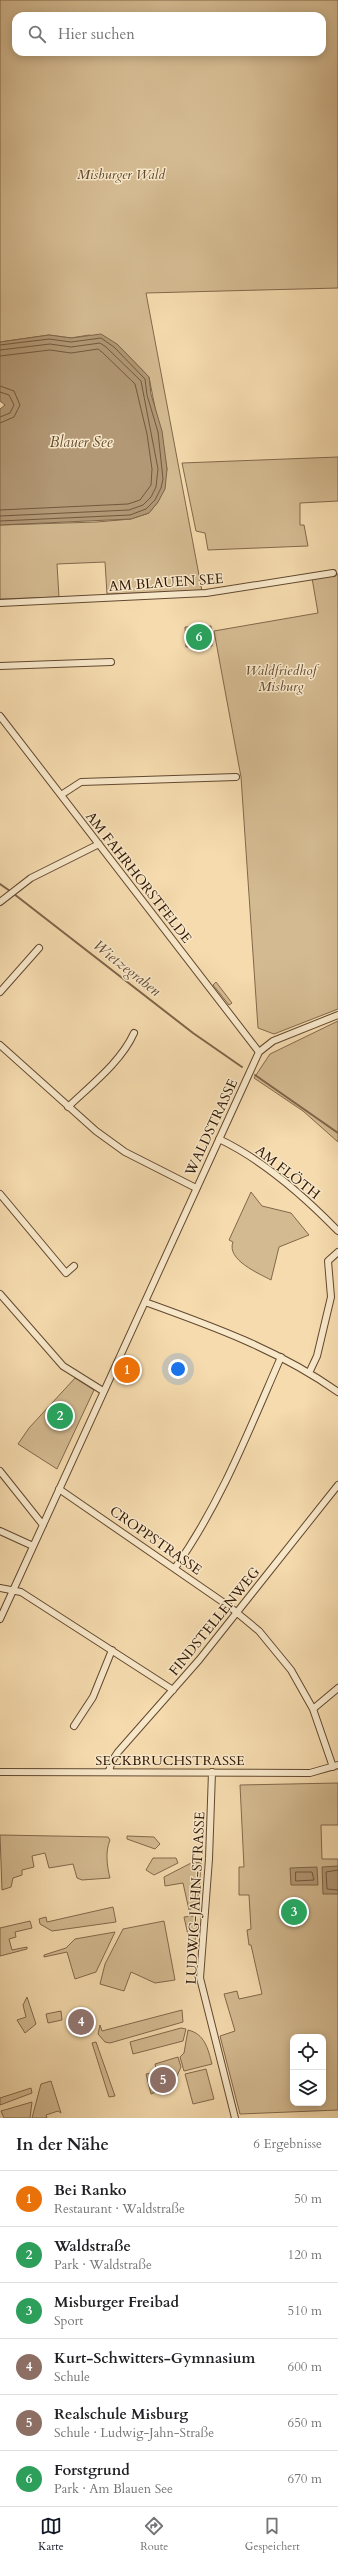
<!DOCTYPE html>
<html lang="de">
<head>
<meta charset="utf-8">
<style>
  :root { --surface:#fff; --page:#f2f2f2; --text:#202124; --muted:#757577; --line:#e0e0e0; --accent:#111827 }
  body { margin:0; font-family:Cardo,serif; background:var(--page); color:var(--text) }
  .controls { position:absolute; right:12px; bottom:12px; display:grid; overflow:hidden; border-radius:8px; box-shadow:0 2px 10px #0003 }
  .controls button { width:36px; height:36px; display:grid; place-items:center; padding:0; border:0; border-bottom:1px solid var(--line); background:var(--surface); color:var(--text); font:20px sans-serif }
  .you { position:absolute; left:178px; top:1369px; width:14px; height:14px; margin:-10px; border:3px solid #fff; border-radius:50%; background:#1a73e8; box-shadow:0 0 0 6px #1a73e833 }
  .badge { display:grid; place-items:center; width:26px; height:26px; border-radius:50%; background:var(--accent); color:#fff; font-size:13px; font-weight:700 }
  .pin { position:absolute; translate:-50% -50%; border:2px solid #fff; box-shadow:0 1px 4px #0006 }
  .list { margin:0; padding:0; list-style:none }
  h2 { display:flex; justify-content:space-between; align-items:center; height:52px; margin:0; padding:0 16px; font-size:17px }
  h2 small { font-size:13px; font-weight:400; color:var(--muted) }
  .list li { display:grid; grid-template-columns:26px 1fr auto; gap:12px; align-items:center; box-sizing:border-box; height:56px; padding:0 16px; border-top:1px solid var(--line) }
  .list b { display:block; font-size:15px; white-space:nowrap }
  .list p { margin:0; font-size:13px; white-space:nowrap; color:var(--muted) }
  .list em { font-size:13px; font-style:normal; color:var(--muted) }
  .icon { flex:none; width:22px; height:22px; fill:none; stroke:currentColor; stroke-width:2; stroke-linecap:round; stroke-linejoin:round }
  .map { position:relative; flex:none; width:338px; height:2118px; overflow:hidden }
  .search { position:absolute; background:var(--surface); box-shadow:0 2px 10px #0003; left:12px; right:12px; top:12px; height:44px; display:flex; align-items:center; gap:10px; box-sizing:border-box; padding:0 14px; border-radius:12px; color:var(--muted); font-size:15px }
  .sheet { height:388px; background:var(--surface) }
  nav { display:flex; justify-content:space-around; align-items:center; box-sizing:border-box; height:56px; border-top:1px solid var(--line); background:var(--surface); font-size:11px; color:var(--muted) }
  nav a { display:grid; justify-items:center; gap:2px }
  nav .on { color:var(--accent) }
  .map>svg:first-child { display:block }
  .green { fill:#d4ba91; stroke:#82684b; fill-rule:evenodd }
  .water { fill:#b29875; stroke:#7e6448 }
  .lines { fill:none; stroke-linecap:round; stroke-linejoin:round }
  .shore { stroke:#72583d; stroke-width:1 }
  .stream { stroke:#7e6448; stroke-width:2 }
  .street-casing { stroke:#62482f; stroke-width:8 }
  .street { stroke:#f8e8ca; stroke-width:6 }
  .labels { text-anchor:middle; stroke-width:3; stroke-linejoin:round; paint-order:stroke }
  .park-label { font-size:14px; font-style:italic; fill:#62482f; stroke:#f8e8ca }
  .street-label { font-size:14px; fill:#311705; stroke:#f8e8ca }
  .water-label { font-size:15px; font-style:italic; fill:#654b32; stroke:#f8e8ca }
</style>
</head>
<body>
<div class="map">
<svg width="338" height="2118" viewBox="0 0 338 2118">
  <rect width="100%" height="100%" fill="#f5dbae"/>
  <filter id="stains"><feTurbulence type="fractalNoise" baseFrequency=".005" numOctaves="4"/><feColorMatrix values="0 0 0 0 .2 0 0 0 0 .09 0 0 0 0 .02 0 0 0 .5 -.17"/></filter>
  <radialGradient id="worn" r=".72"><stop offset=".6" stop-color="#630" stop-opacity="0"/><stop offset="1" stop-color="#630" stop-opacity=".3"/></radialGradient>
  <path class="green" d="M0 0H338V288L146 293 202 591 107 594 105 562 57 564 59 597 0 599V525L97 522 131 519 149 513 158 502 167 469 149 377 117 344 89 335 71 338 49 335 0 342ZM16 16H322V52H16Z
    M338 457V501L300 503V525H304L308 546 208 550 205 533 196 531 182 463Z
    M338 574V1009L274 1034 258 1028 241 777 214 631 318 613 312 578Z
    M211 626 212 646 186 647 185 627Z
    M216 982 232 1003 229 1005 213 985Z
    M338 1021V1142L303 1111 254 1078 270 1054Z
    M251 1192 262 1206 291 1213 309 1235 279 1247 271 1280C260 1274 226 1260 233 1242L229 1240Z
    M75 1378 94 1390 57 1469 18 1444 29 1428Z
    M338 1783V1825H321L322 1859H338V2110L240 2114 220 2036 235 2031 224 1994 237 1991 239 1999 262 1994 251 1945H249L247 1930 251 1929 249 1895H239V1867H244L240 1785ZM293 2037H323V2103H293Z
    M0 1835 108 1837 110 1840C105 1852 107 1866 110 1878L82 1880 77 1878 73 1864 49 1868 45 1853 32 1856 34 1867 22 1870V1875L13 1878 11 1887 2 1890Z
    M127 1836 154 1837 160 1844 155 1849 127 1839Z
    M153 1858H176L178 1863 154 1875 146 1870Z
    M193 1862 201 1863 198 1905 189 1910 183 1883 165 1886 164 1877Z
    M113 1907 116 1922 52 1931 40 1924 39 1919 46 1917 47 1922Z
    M193 1916 197 1919 195 1941 190 1944 184 1917Z
    M30 1921 32 1928 15 1932 16 1937 9 1939 12 1950 27 1947V1949L0 1956V1928Z
    M164 1921 175 1980 155 1983 131 1972 124 1991 100 1984 105 1964 123 1929Z
    M115 1932 96 1972 75 1979 67 1952 44 1957V1955L66 1948 75 1939Z
    M27 1997 36 2024 25 2033 17 2020 26 2017 23 2005Z
    M182 2010 183 2022 110 2043 105 2042 98 2034 100 2025 102 2031Z
    M61 2011 62 2020 48 2023 46 2014Z
    M181 2028 186 2029 183 2041 133 2054 130 2042Z
    M188 2030C205 2034 208 2049 212 2064L184 2071 180 2057 184 2053Z
    M96 2042 115 2096 109 2097 92 2043Z
    M178 2057 181 2067 176 2078 162 2082 164 2089 151 2094 146 2074 157 2072 155 2064Z
    M206 2069 214 2099 193 2104 185 2074Z
    M51 2081 61 2113 58 2111 46 2115 47 2118H32L41 2084Z
    M31 2088 32 2093 0 2105V2098Z
    M32 2102 30 2118H4L1 2111Z"/>
  <path class="water" d="M101 334 117 344 149 377 151 394 162 431 167 469 165 489 158 502 149 513 131 519 0 525V409L5 405 0 401V342L49 335 71 338Z
    M338 1866V1894H323L322 1867Z
    M317 1867 318 1885H291L290 1868Z"/>
  <g class="lines">
    <path class="shore" d="M0 345 49 339 71 342 101 338 114 347 145 379 147 395 158 432 163 479 161 488 155 500 146 509 130 515 0 521
      M0 350 50 344 71 347 100 343 106 347 141 381 158 469 156 487 151 497 143 505 129 510 0 516
      M0 356 50 350 71 353 98 349 102 352 135 384 147 434 152 469 151 485 140 500 128 504 0 510
      M0 386 14 391 20 405 14 417 0 423
      M0 392 9 395 14 405 10 413 0 417
      M338 1870 326 1872 327 1889 338 1890
      M296 1872H312L314 1880 296 1881Z"/>
    <path class="stream" d="M0 884 10 891
      M14 894 193 1033 242 1067
      M255 1075 338 1133"/>
    <defs>
      <path id="street" d="M0 603 206 593 333 573
        M0 666 111 662
        M0 716 259 1052
        M61 795 81 782 236 777
        M0 902 31 878 99 844
        M0 992 39 948
        M0 1045 96 1131 125 1152 196 1188
        M68 1107C91 1085 121 1062 134 1033
        M219 1139C263 1160 304 1196 338 1231
        M0 1194 66 1273 74 1266
        M0 1294 63 1366 103 1391
        M145 1302C212 1326 279 1350 338 1392
        M309 1373 317 1356 331 1297 328 1261 338 1252
        M0 1471 43 1525
        M59 1489 230 1607 259 1631 291 1670 313 1709 333 1767
        M0 1531 33 1546
        M175 1568C221 1503 249 1430 281 1357
        M0 1588 21 1592 173 1690
        M0 1619 259 1052 273 1041 338 1015
        M313 1709 338 1688
        M74 1726 93 1697 112 1650
        M109 1771 112 1761 118 1752 199 1660 338 1485
        M0 1772 310 1773 338 1765
        M212 1772 209 1859 200 1978 235 2118"/>
    </defs>
    <use href="#street" class="street-casing"/>
    <use href="#street" class="street"/>
  </g>
  <g class="labels">
    <g class="park-label">
      <text x="121" y="179">Misburger Wald</text>
      <text x="281" y="675">Waldfriedhof<tspan x="281" dy="16">Misburg</tspan></text>
    </g>
    <g class="street-label">
      <text transform="translate(166 582) rotate(-4)" y="5">AM BLAUEN SEE</text>
      <text transform="translate(139 877) rotate(52)" y="5">AM FAHRHORSTFELDE</text>
      <text transform="translate(211 1127) rotate(-65)" y="5">WALDSTRASSE</text>
      <text transform="translate(288 1172) rotate(38)" y="5">AM FLÖTH</text>
      <text transform="translate(156 1540) rotate(35)" y="5">CROPPSTRASSE</text>
      <text transform="translate(214 1621) rotate(-51)" y="5">FINDSTELLENWEG</text>
      <text x="170" y="1765">SECKBRUCHSTRASSE</text>
      <text transform="translate(195 1898) rotate(-87)" y="5">LUDWIG-JAHN-STRASSE</text>
    </g>
    <g class="water-label">
      <text x="81" y="447">Blauer See</text>
      <text transform="translate(127 968) rotate(38)" y="5">Wietzegraben</text>
    </g>
  </g>
  <rect width="100%" height="100%" filter="url(#stains)"/>
  <rect width="100%" height="100%" fill="url(#worn)"/>
</svg>
<div class="controls">
<button><svg class="icon" aria-label="locate" viewBox="0 0 24 24"><circle cx="12" cy="12" r="6"/><path d="M12 2v4M12 18v4M2 12h4M18 12h4"/></svg></button>
<button><svg class="icon" aria-label="layers" viewBox="0 0 24 24"><path d="M12 4l9 5-9 5-9-5zM3 14l9 5 9-5"/></svg></button>
</div>
<div class="you"></div>
<div class="pin badge" style="left:127px;top:1370px;background:#e8710a">1</div>
<div class="pin badge" style="left:60px;top:1416px;background:#2e9e5b">2</div>
<div class="pin badge" style="left:294px;top:1912px;background:#2e9e5b">3</div>
<div class="pin badge" style="left:81px;top:2022px;background:#8d6e63">4</div>
<div class="pin badge" style="left:163px;top:2080px;background:#8d6e63">5</div>
<div class="pin badge" style="left:199px;top:637px;background:#2e9e5b">6</div>
<div class="search"><svg class="icon" aria-label="search" viewBox="0 0 24 24"><circle cx="10" cy="10" r="6"/><path d="M15 15l6 6"/></svg>Hier suchen</div>
</div>
<section class="sheet">
<h2>In der Nähe<small>6 Ergebnisse</small></h2>
<ul class="list">
<li><span class="badge" style="background:#e8710a">1</span><div><b>Bei Ranko</b><p>Restaurant · Waldstraße</p></div><em>50 m</em></li>
<li><span class="badge" style="background:#2e9e5b">2</span><div><b>Waldstraße</b><p>Park · Waldstraße</p></div><em>120 m</em></li>
<li><span class="badge" style="background:#2e9e5b">3</span><div><b>Misburger Freibad</b><p>Sport</p></div><em>510 m</em></li>
<li><span class="badge" style="background:#8d6e63">4</span><div><b>Kurt-Schwitters-Gymnasium</b><p>Schule</p></div><em>600 m</em></li>
<li><span class="badge" style="background:#8d6e63">5</span><div><b>Realschule Misburg</b><p>Schule · Ludwig-Jahn-Straße</p></div><em>650 m</em></li>
<li><span class="badge" style="background:#2e9e5b">6</span><div><b>Forstgrund</b><p>Park · Am Blauen See</p></div><em>670 m</em></li>
</ul>
</section>
<nav>
<a class="on"><svg class="icon" aria-label="map" viewBox="0 0 24 24"><path d="M3 6l6-2 6 2 6-2v14l-6 2-6-2-6 2zM9 4v14M15 6v14"/></svg>Karte</a>
<a><svg class="icon" aria-label="directions" viewBox="0 0 24 24"><path d="M12 3l9 9-9 9-9-9zM9 14v-3h6M13 9l2 2-2 2"/></svg>Route</a>
<a><svg class="icon" aria-label="saved" viewBox="0 0 24 24"><path d="M7 4h10v16l-5-4-5 4z"/></svg>Gespeichert</a>
</nav>
</body>
</html>
